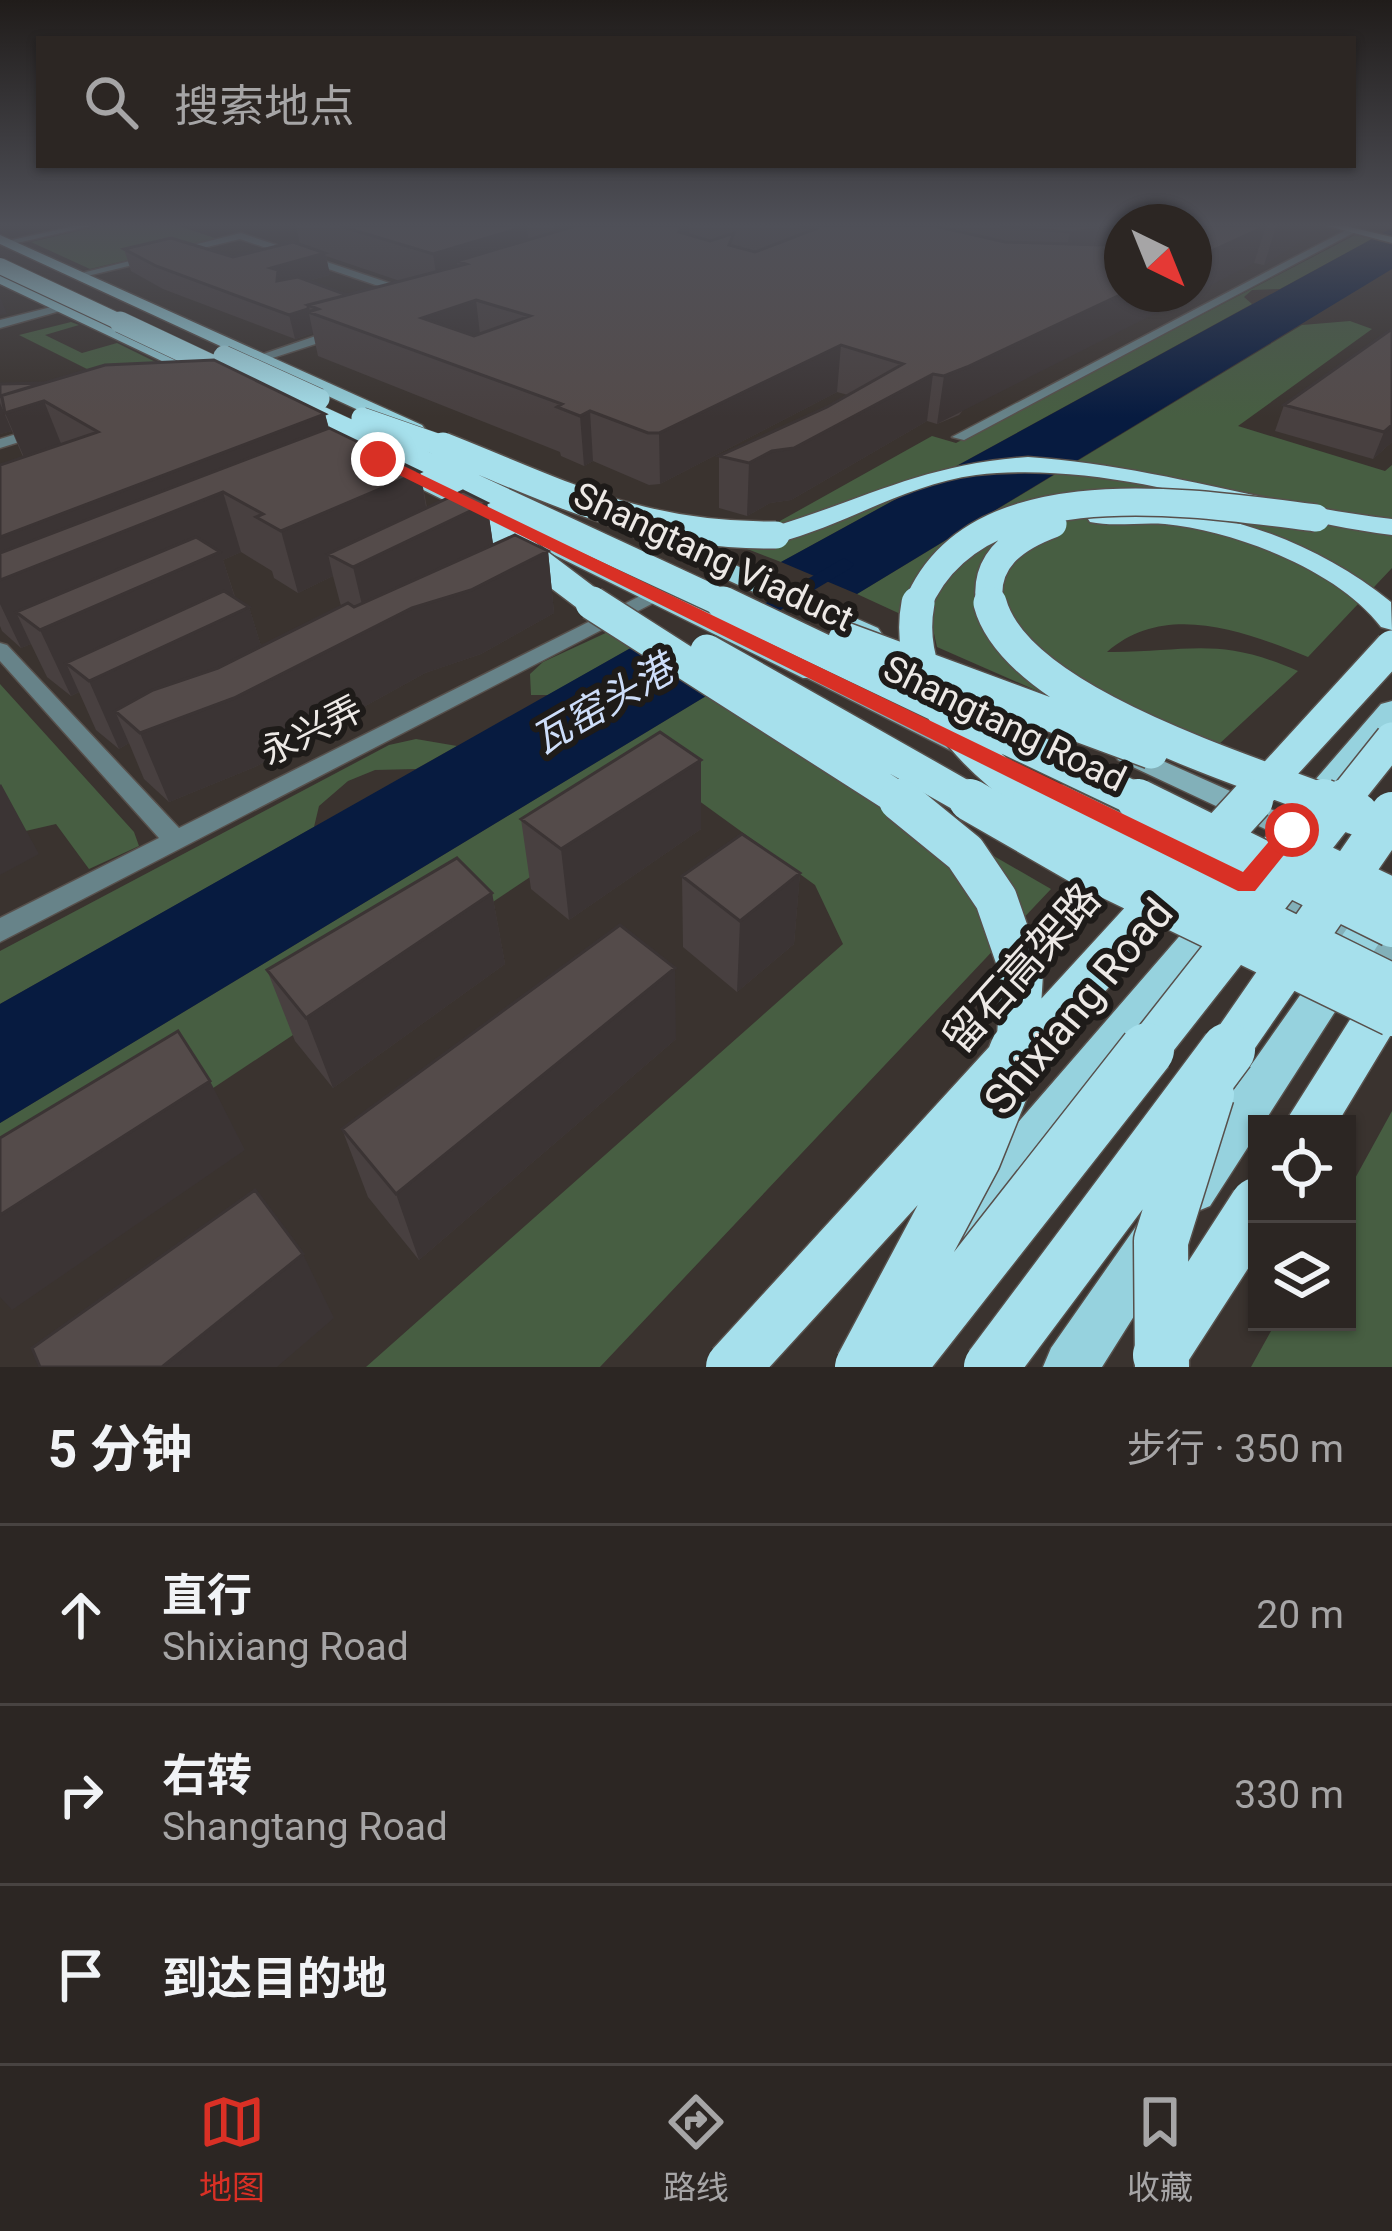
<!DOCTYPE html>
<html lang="zh">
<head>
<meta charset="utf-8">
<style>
  :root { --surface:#2c2623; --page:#383230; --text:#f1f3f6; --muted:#a6a5a6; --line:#484341; --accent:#d93025 }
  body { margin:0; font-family:Roboto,"Noto Sans SC",sans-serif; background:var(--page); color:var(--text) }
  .controls { position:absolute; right:36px; bottom:36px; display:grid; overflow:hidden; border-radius:0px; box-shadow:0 3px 9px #0004 }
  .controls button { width:108px; height:108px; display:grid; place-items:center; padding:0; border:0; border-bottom:3px solid var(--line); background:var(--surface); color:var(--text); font:60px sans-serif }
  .compass { position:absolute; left:1104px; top:204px; width:108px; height:108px; border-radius:50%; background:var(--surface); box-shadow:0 3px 9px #0004; rotate:137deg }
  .stop { position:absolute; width:36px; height:36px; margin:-27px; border:9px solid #d93025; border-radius:50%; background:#fff }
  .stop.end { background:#d93025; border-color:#fff; box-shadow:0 3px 12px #0008 }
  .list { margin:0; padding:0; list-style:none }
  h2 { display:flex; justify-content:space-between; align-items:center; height:156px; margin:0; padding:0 48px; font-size:51px }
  h2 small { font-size:39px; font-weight:400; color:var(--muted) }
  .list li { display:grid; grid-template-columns:78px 1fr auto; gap:36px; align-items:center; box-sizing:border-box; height:180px; padding:0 48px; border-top:3px solid var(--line) }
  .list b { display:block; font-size:45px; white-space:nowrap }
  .list p { margin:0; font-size:39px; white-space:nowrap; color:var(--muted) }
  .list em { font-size:39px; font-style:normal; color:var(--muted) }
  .icon { flex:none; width:66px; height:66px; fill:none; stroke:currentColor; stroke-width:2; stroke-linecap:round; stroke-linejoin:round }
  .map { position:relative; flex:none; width:1392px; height:1367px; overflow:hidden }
  .search { position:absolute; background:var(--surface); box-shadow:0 3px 9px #0004; left:36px; right:36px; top:36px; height:132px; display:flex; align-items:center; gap:30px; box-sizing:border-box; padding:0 42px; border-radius:0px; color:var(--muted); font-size:45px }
  .sheet { height:696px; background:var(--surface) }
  nav { display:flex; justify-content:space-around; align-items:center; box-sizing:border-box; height:168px; border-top:3px solid var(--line); background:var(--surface); font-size:33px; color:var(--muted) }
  nav a { display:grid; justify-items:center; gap:6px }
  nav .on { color:var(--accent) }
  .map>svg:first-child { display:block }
  .green { fill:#475e42 }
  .water { fill:#071b40 }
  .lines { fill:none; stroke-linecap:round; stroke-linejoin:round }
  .canal { fill:#071b40; fill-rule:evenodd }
  .minor-casing { stroke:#57504c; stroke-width:3 }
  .secondary-casing { stroke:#57504c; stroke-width:3 }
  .primary-casing { stroke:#57504c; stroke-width:3 }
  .trunk-casing { stroke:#57504c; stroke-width:3 }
  .minor { fill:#678389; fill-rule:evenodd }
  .secondary { fill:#82b0b9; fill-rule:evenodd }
  .primary { fill:#96d2de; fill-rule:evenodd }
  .trunk { fill:#a6e0ec; fill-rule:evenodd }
  .trunk-bridge-far5-casing { stroke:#57504c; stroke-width:18; stroke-linecap:butt }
  .trunk-bridge-far4-casing { stroke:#57504c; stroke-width:22; stroke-linecap:butt }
  .trunk-bridge-far3-casing { stroke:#57504c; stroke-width:30; stroke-linecap:butt }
  .trunk-bridge-far2-casing { stroke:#57504c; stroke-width:36; stroke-linecap:butt }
  .trunk-bridge-far1-casing { stroke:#57504c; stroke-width:45; stroke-linecap:butt }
  .trunk-bridge-casing { stroke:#57504c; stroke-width:57; stroke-linecap:butt }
  .trunk-bridge-far5 { stroke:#a6e0ec; stroke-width:16 }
  .trunk-bridge-far4 { stroke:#a6e0ec; stroke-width:21 }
  .trunk-bridge-far3 { stroke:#a6e0ec; stroke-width:27 }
  .trunk-bridge-far2 { stroke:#a6e0ec; stroke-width:33 }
  .trunk-bridge-far1 { stroke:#a6e0ec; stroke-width:42 }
  .trunk-bridge { stroke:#a6e0ec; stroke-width:54 }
  .wall { fill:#484040; fill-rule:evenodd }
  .shaded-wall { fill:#3b3434 }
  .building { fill:#544b4a; stroke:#3b3434; stroke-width:3; fill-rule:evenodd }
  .route { fill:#d93025 }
  .labels { text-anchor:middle; stroke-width:12; stroke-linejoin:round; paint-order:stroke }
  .street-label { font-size:36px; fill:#ede9e6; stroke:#1e1b19 }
  .water-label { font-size:39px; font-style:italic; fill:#cdddf9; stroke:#1e1b19 }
  .near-street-label { font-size:42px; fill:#ede9e6; stroke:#1e1b19 }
</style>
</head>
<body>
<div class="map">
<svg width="1392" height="1367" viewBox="0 0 1392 1367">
  <rect width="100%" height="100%" fill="#3a332f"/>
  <path class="green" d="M99 226H179L218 239 90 269 31 242Z
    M1355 235 1372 239 1280 289 1252 290 1244 297 1252 304 781 562 737 545 932 436 956 443Z
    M1350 321 1372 329 1238 426 1385 471 1392 465V568L1308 657C1244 631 1165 601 1107 652 1186 653 1217 635 1298 671L1218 745 1042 693 937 647 933 629 857 594 1302 325Z
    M71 322 79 325 45 335 82 353 117 343 186 377 131 391 19 335Z
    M610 631 636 645 548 695H531L530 674 543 662Z
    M0 684 134 832 139 846 89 869 56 824 17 833 0 831Z
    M711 693 1051 889 600 1367H366L843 944 815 885 673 782 0 1230V1123Z
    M416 739 457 746 416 769 375 770 348 781 319 806 314 827 0 1004V951L389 745Z
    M1392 1111V1367H1251L1276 1322H1347V1193Z"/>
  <path class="water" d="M1392 228V269L857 594 781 562Z
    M636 645 711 693 0 1123V1004Z"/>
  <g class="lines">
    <path class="canal" d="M844 558 854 564 851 568 752 627H736L733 622Z"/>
    <defs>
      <path id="minor" d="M74 226H91L8 245 3 242Z
        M1352 227 1355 232 964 440 952 437Z
        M241 233 416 292 418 294 408 296 240 239 79 278 74 275Z
        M63 304 69 307 67 309 0 328V320Z
        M339 328 345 332 343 335 248 366 237 363Z
        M43 426 48 427V433L0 448V439Z
        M656 588 663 590 665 594 663 598 0 942V918L159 838 0 661V643L7 645 179 828Z"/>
      <path id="secondary" d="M1328 226H1345L1392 237V243Z
        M813 665 976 742 980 748 967 757 958 754 805 677 801 672 805 667Z
        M1127 745 1313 828 1317 835 1313 842 1303 845 1293 842 1118 760 1114 754 1118 748Z
        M1063 785 1392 942V970L1053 802 1049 795 1053 788Z"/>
      <path id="primary" d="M0 235 422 425 425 429 408 433 0 244Z
        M0 273 222 375 225 379 208 383 0 284Z
        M387 456 823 666 828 672 823 678H803L379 468V458Z
        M617 513 878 628 882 634 868 642 858 640 608 525 605 520Z
        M1392 701V732L971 1254 953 1261 935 1254 928 1236 935 1218 1381 704Z
        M1387 885 1392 887V923L1263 1124H1257V1133L1210 1206 1193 1213 1176 1206 1169 1189 1176 1172 1374 890Z
        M1155 1218 1173 1225 1180 1243 1102 1367H1043L1051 1348 1137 1225Z"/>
      <path id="trunk" d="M1028 457C1152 465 1269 505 1392 519V535C1254 518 1116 459 976 475 906 484 844 526 776 543L762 535 766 529C864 500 922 464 1028 457Z
        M1099 508C1206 503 1307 535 1391 602L1392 630 1381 627C1338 570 1235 531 1165 524 1140 522 1113 527 1090 522L1086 516 1090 510Z
        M1392 975V1033L1337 1124H1284L1375 980Z"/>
    </defs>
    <use href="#minor" class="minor-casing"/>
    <use href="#secondary" class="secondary-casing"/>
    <use href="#primary" class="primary-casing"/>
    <use href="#trunk" class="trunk-casing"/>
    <use href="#minor" class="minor"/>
    <use href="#secondary" class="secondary"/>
    <use href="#primary" class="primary"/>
    <use href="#trunk" class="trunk"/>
    <defs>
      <path id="trunk-bridge-far5" d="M0 266 126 325"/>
      <path id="trunk-bridge-far4" d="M120 322 243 380
        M224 356 319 399
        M289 402 391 449
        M362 418 451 449"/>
      <path id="trunk-bridge-far3" d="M384 446 729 606
        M443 446C567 495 638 536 776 535
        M458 501 597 606
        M917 606C974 465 1196 503 1316 518
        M990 606C982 561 1015 538 1053 524"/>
      <path id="trunk-bridge-far2" d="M592 603 905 803
        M723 603 1144 803
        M918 603C902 687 973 760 1039 803
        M990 603C1016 701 1241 768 1330 803
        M845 639 1151 752
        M707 651 975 803
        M1249 803 1392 647
        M1341 803 1392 739"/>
      <path id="trunk-bridge-far1" d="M900 800 965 853 996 899 1022 974 1017 1053
        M970 800 1083 865 1392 1015
        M1034 800 1129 855 1392 985
        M1138 800 1392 926
        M1323 800 1357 814
        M1312 861 1392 899
        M1020 1053 1252 800
        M1145 1053 1344 800
        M1226 1053 1392 813"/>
      <path id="trunk-bridge" d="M1160 1355 1257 1205
        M733 1367 1023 1050
        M862 1367 974 1157 1017 1050
        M898 1367 1147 1050
        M991 1367 1228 1050
        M1162 1367 1161 1241 1207 1094"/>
    </defs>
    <use href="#trunk-bridge-far5" class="trunk-bridge-far5-casing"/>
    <use href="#trunk-bridge-far4" class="trunk-bridge-far4-casing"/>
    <use href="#trunk-bridge-far3" class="trunk-bridge-far3-casing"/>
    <use href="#trunk-bridge-far2" class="trunk-bridge-far2-casing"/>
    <use href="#trunk-bridge-far1" class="trunk-bridge-far1-casing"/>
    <use href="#trunk-bridge" class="trunk-bridge-casing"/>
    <use href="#trunk-bridge-far5" class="trunk-bridge-far5"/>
    <use href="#trunk-bridge-far4" class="trunk-bridge-far4"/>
    <use href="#trunk-bridge-far3" class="trunk-bridge-far3"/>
    <use href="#trunk-bridge-far2" class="trunk-bridge-far2"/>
    <use href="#trunk-bridge-far1" class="trunk-bridge-far1"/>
    <use href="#trunk-bridge" class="trunk-bridge"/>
  </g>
  <path class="wall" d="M296 226H1122L959 415 937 424 927 421 791 500 770 503 747 516 719 508V456L827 407 848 395 837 392 660 484 649 485 593 461 584 466 561 456 560 452 318 356 313 333 295 339 163 289 131 271 124 249 233 257 300 244ZM326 256 400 281 347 295 308 281 330 275Z
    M1194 226H1316L1313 232 1264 265 1254 263Z
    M1392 329V442L1373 459 1275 431 1284 405Z
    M0 384 325 414 329 428 420 472 427 508 487 503 493 545 548 551 554 613 481 654 425 673 257 766 169 802 144 779 129 743 119 749 96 730 79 692 71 696 47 677 31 644 21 648 2 631 0 626V465L23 457 12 431 0 434ZM241 552 272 571 274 578 298 593 333 576 341 606 261 646 249 607 235 597 223 560Z
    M701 760V829L569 920 531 889 521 819Z
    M800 873 794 944 737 992 683 947 682 876Z
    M492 893 505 964 333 1088 295 1041 267 970Z
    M676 1039 419 1260 368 1197 342 1129Z"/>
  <path class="shaded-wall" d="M527 226 530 263 457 261 460 286 439 293 433 254Z
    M554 226H650L556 255Z
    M681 226H689V238L679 232Z
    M1122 226V259L1062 271 1070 232Z
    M1266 226 1254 263 1194 294V259Z
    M1278 226H1316L1313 232 1264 265 1276 227Z
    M325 253 330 275 282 288 271 268Z
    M1122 294H1194L937 424 944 376Z
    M0 297 7 314 0 315Z
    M476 300 481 343 422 318Z
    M308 309 313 333 295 339 289 315Z
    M841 345 837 392 660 484 659 433Z
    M933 374 927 421 791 500 770 503 747 516 749 463Z
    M44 401 64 451 27 464 5 413Z
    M0 403 12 431 0 434Z
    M590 411 593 461 584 466 580 416Z
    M325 414 337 465 223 492 241 552 223 560 239 611 249 607 269 672 368 630 353 567 328 554 333 576 298 593 281 531 420 472 430 530 487 503 496 564 412 608 548 551 554 613 481 654 425 673 257 766 169 802 140 733 115 711 129 743 119 749 89 681 66 663 79 692 71 696 40 630 16 612 31 644 21 648 0 604V537Z
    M1392 425V442L1373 459 1384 432Z
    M701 760V829L569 920 561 849Z
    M1 784 39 854 0 875V785Z
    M800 873 794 944 737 992 740 921Z
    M492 893 505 964 333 1088 306 1018Z
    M675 968 676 1039 419 1260 396 1194Z
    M210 1081 245 1150 12 1310 0 1297V1215Z
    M303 1254 334 1318 277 1367H162Z"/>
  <path class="building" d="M340 226H527L433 254Z
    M575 226H681L679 232 710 241 734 233 729 245 755 252 815 229 798 226H935L1005 242 1101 245 1122 241V294L967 367 944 376 933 374 794 448 772 451 749 463 719 456 827 407 903 364 841 345 659 433H648L590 411 580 416 557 407 562 404 308 312 318 309 308 305 466 264 457 261ZM476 300 530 316 474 336 422 318Z
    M1000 226H1122L1070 232Z
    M1194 226H1266L1194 259Z
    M171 238 233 257 293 242 325 253 271 268 278 270 277 281 298 277 347 295 308 305V309L289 315 156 266 124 249Z
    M1392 329V425L1384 432 1284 405Z
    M214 360 325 414 0 537V465L98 432 44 401 5 413 2 397 0 396 105 365Z
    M43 383 0 396V384Z
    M329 428 420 472 281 531 256 517 263 514 223 492 0 580V553Z
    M463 491 487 503 353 567 328 554Z
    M515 535 548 551 471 590 412 608 234 698 140 733 115 711 153 690 218 668 348 603 354 607Z
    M196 537 220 552 40 630 16 612Z
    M224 591 249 607 89 681 66 663Z
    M660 732 701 760 561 849 521 819Z
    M742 834 800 873 740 921 682 876Z
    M457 858 492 893 306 1018 267 970Z
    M620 925 675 968 396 1194 342 1129Z
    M178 1031 210 1081 0 1215V1138Z
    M255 1190 303 1254 162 1367H40L32 1348Z"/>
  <linearGradient id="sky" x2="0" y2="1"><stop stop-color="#201c1a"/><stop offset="0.54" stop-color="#4f5058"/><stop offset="1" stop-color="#4f5058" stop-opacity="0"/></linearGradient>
  <rect width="1392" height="417" fill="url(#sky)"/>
  <path class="route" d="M373 456H383L1243 872 1284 824H1301L1304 830 1255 891H1238L373 462Z"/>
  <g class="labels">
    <g class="street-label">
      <text transform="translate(714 556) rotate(25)" y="13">Shangtang Viaduct</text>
      <text transform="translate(1005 723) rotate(26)" y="13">Shangtang Road</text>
      <text transform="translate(311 730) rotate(-27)" y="13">永兴弄</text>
    </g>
    <g class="water-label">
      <text transform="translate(602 704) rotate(-30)" y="14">瓦窑头港</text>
    </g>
    <g class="near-street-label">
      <text transform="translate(1021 968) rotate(-48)" y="15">留石高架路</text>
      <text transform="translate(1078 1006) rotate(-50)" y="15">Shixiang Road</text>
    </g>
  </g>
</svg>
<div class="controls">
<button><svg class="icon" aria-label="locate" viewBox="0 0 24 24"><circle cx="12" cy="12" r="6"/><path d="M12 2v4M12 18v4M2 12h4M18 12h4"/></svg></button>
<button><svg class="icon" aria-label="layers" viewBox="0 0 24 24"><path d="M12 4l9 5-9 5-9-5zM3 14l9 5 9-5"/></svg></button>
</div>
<svg class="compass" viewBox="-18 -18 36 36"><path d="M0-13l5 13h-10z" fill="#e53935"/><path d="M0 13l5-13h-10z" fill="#a6a5a6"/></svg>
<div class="stop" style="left:1292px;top:830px"></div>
<div class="stop end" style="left:378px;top:459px"></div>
<div class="search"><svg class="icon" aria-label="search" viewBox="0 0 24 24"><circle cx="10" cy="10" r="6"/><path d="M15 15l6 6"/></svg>搜索地点</div>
</div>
<section class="sheet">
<h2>5 分钟<small>步行 · 350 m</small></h2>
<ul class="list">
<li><svg class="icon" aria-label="ahead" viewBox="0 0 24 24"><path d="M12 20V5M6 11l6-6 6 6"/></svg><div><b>直行</b><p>Shixiang Road</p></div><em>20 m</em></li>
<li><svg class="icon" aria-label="right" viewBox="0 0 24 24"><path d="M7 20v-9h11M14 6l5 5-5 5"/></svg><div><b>右转</b><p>Shangtang Road</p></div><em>330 m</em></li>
<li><svg class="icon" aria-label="arrive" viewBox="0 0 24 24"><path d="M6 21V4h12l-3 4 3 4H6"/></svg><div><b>到达目的地</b></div></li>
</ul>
</section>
<nav>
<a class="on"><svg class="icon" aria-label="map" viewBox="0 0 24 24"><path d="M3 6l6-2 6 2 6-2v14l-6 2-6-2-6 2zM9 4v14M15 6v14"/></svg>地图</a>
<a><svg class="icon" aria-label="directions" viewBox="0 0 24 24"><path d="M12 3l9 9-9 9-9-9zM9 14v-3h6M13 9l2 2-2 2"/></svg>路线</a>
<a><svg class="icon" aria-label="saved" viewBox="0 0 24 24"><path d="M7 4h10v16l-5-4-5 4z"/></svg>收藏</a>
</nav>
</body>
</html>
